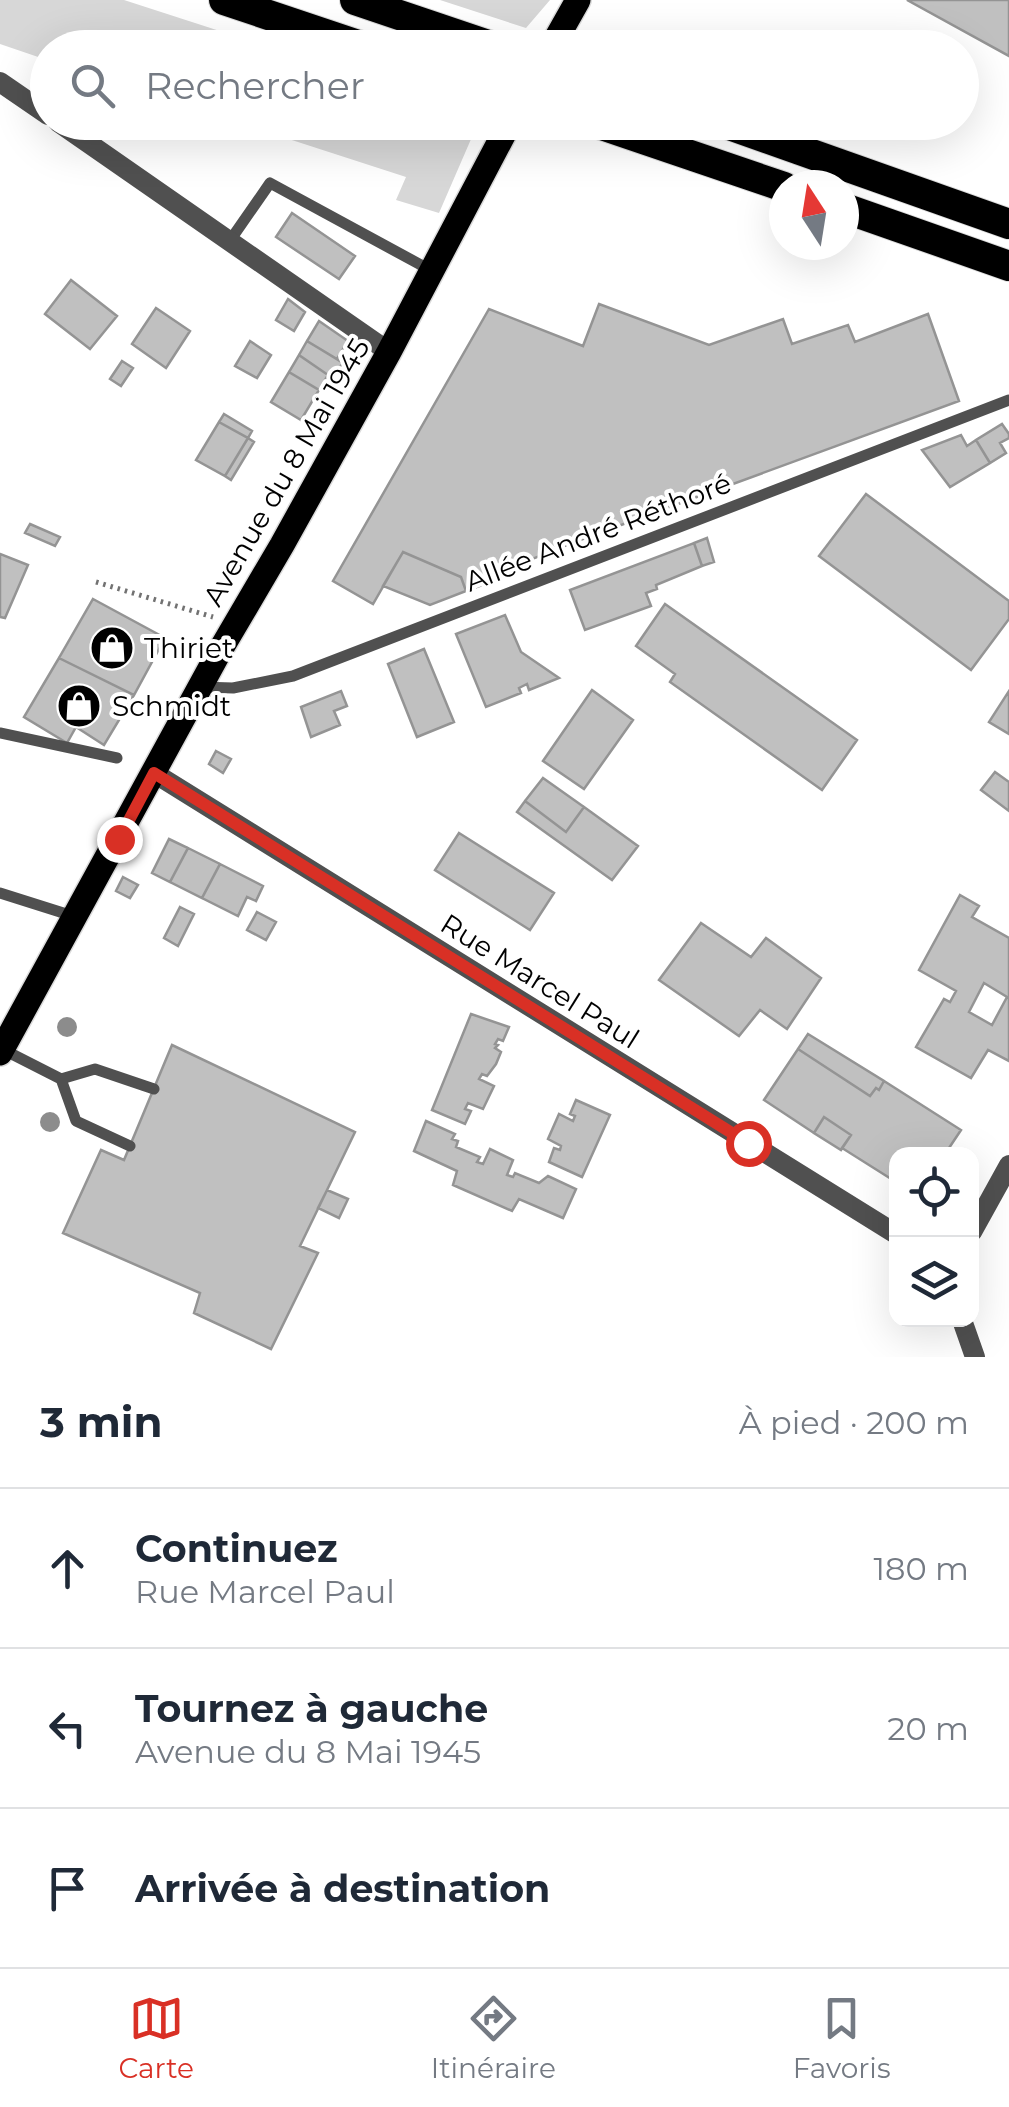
<!DOCTYPE html>
<html lang="fr">
<head>
<meta charset="utf-8">
<style>
  :root { --surface:#fff; --page:#f6f6f7; --text:#1f2937; --muted:#747a83; --line:#e0e1e3; --accent:#d93025 }
  body { margin:0; font-family:Montserrat,sans-serif; background:var(--page); color:var(--text) }
  .controls { position:absolute; right:30px; bottom:30px; display:grid; overflow:hidden; border-radius:20px; box-shadow:0 10px 40px #0002 }
  .controls button { width:90px; height:90px; display:grid; place-items:center; padding:0; border:0; border-bottom:2px solid var(--line); background:var(--surface); color:var(--text); font:50px sans-serif }
  .compass { position:absolute; left:769px; top:170px; width:90px; height:90px; border-radius:50%; background:var(--surface); box-shadow:0 10px 40px #0002; rotate:348deg }
  .stop { position:absolute; width:30px; height:30px; margin:-22px; border:8px solid #d93025; border-radius:50%; background:#fff }
  .stop.end { background:#d93025; border-color:#fff; box-shadow:0 2px 10px #0008 }
  .list { margin:0; padding:0; list-style:none }
  h2 { display:flex; justify-content:space-between; align-items:center; height:130px; margin:0; padding:0 40px; font-size:42px }
  h2 small { font-size:32px; font-weight:400; color:var(--muted) }
  .list li { display:grid; grid-template-columns:65px 1fr auto; gap:30px; align-items:center; box-sizing:border-box; height:160px; padding:0 40px; border-top:2px solid var(--line) }
  .list b { display:block; font-size:38px; white-space:nowrap }
  .list p { margin:0; font-size:32px; white-space:nowrap; color:var(--muted) }
  .list em { font-size:32px; font-style:normal; color:var(--muted) }
  .icon { flex:none; width:55px; height:55px; fill:none; stroke:currentColor; stroke-width:2; stroke-linecap:round; stroke-linejoin:round }
  .map { position:relative; flex:none; width:1009px; height:1357px; overflow:hidden }
  .search { position:absolute; background:var(--surface); box-shadow:0 10px 40px #0002; left:30px; right:30px; top:30px; height:110px; display:flex; align-items:center; gap:25px; box-sizing:border-box; padding:0 35px; border-radius:55px; color:var(--muted); font-size:38px }
  .sheet { height:610px; background:var(--surface) }
  nav { display:flex; justify-content:space-around; align-items:center; box-sizing:border-box; height:140px; border-top:2px solid var(--line); background:var(--surface); font-size:28px; color:var(--muted) }
  nav a { display:grid; justify-items:center; gap:5px }
  nav .on { color:var(--accent) }
  .map>svg:first-child { display:block }
  .green { fill:#d7d7d7 }
  .building { fill:#c0c0c0; stroke:#949494; stroke-width:2.5; fill-rule:evenodd }
  .lines { fill:none; stroke-linecap:round; stroke-linejoin:round }
  .primary-casing { stroke:#dbdbdb; stroke-width:28 }
  .motorway-casing { stroke:#dbdbdb; stroke-width:32 }
  .path { stroke:#727272; stroke-width:5; stroke-dasharray:2.5 5; stroke-linecap:butt }
  .service { stroke:#505050; stroke-width:11 }
  .minor { stroke:#505050; stroke-width:20 }
  .primary { stroke:#000; stroke-width:25 }
  .motorway { stroke:#000; stroke-width:30 }
  .tree { fill:#8c8c8c }
  .route { stroke:#d93025; stroke-width:12 }
  .labels { text-anchor:middle; stroke-width:8; stroke-linejoin:round; paint-order:stroke }
  .street-label { font-size:28px; fill:#000; stroke:#fff }
  .poi-label { font-size:28px; fill:#000; stroke:#fff; text-anchor:start }
</style>
</head>
<body>
<div class="map">
<svg width="1009" height="1357" viewBox="0 0 1009 1357">
  <rect width="100%" height="100%" fill="#fff"/>
  <path class="green" d="M0 0H124L269 47 48 48 47 60 0 44Z
    M440 0H550L526 28Z
    M239 123H478L439 213 396 200 406 177Z"/>
  <path class="building" d="M907 0H1009V56Z
    M292 213 355 256 339 279 276 237Z
    M71 280 117 316 90 349 45 314Z
    M288 299 305 312 294 331 276 320Z
    M599 304 709 345 783 319 792 344 848 325 855 342 928 314 959 401 572 543 490 576 491 582 466 591 461 577 403 552 373 604 333 581 489 309 583 346Z
    M156 308 190 331 166 368 132 344Z
    M319 321 348 341 337 359 307 341Z
    M250 341 271 355 257 378 235 366Z
    M307 341 343 363 336 373 331 370 328 375 299 355Z
    M299 355 328 375 319 390 289 372Z
    M122 361 133 368 121 386 110 379Z
    M289 372 319 390 301 420 271 402Z
    M224 414 252 431 248 438 219 422Z
    M219 422 248 438 225 476 196 460Z
    M1002 424 1009 434V438L1000 443 1006 453 990 463 976 440Z
    M961 435 967 446 976 440 990 463 950 487 922 450Z
    M248 438 254 442 231 480 225 476Z
    M866 494 1009 601V619L971 670 819 556Z
    M30 524 60 537 55 546 25 533Z
    M707 538 714 562 702 566 694 543Z
    M694 543 702 566 656 585 657 589 646 593 651 606 585 630 570 590Z
    M403 552 461 577 466 591 430 605 383 586Z
    M0 554 28 565 5 618 0 617Z
    M93 599 165 638 134 695 59 658Z
    M665 604 857 740 822 790 670 682 675 674 636 646Z
    M505 615 521 652 559 678 529 690 527 684 519 688 521 693 486 707 456 634Z
    M424 649 454 722 417 737 388 664Z
    M59 658 134 695 104 745 76 727 67 743 24 717Z
    M592 690 633 720 584 789 543 761Z
    M341 691 347 706 334 711 340 725 311 737 301 707Z
    M1009 691V734L989 722Z
    M216 751 231 759 223 773 209 764Z
    M995 772 1009 782V811L981 790Z
    M543 778 584 807 566 832 525 801Z
    M525 801 566 832 584 807 638 846 612 880 517 812Z
    M459 833 554 893 530 930 435 870Z
    M169 839 188 848 170 882 152 873Z
    M188 848 220 864 202 898 170 882Z
    M220 864 263 886 256 901 247 897 238 916 202 898Z
    M123 877 138 885 130 898 116 891Z
    M960 895 979 906 972 917 1009 938V1061L988 1050 971 1078 916 1047 944 999 950 1002 956 991 919 970ZM984 983 1007 997 992 1025 969 1012Z
    M180 907 194 914 178 946 164 938Z
    M257 912 276 922 266 940 247 930Z
    M701 923 751 957 766 938 821 978 787 1029 760 1010 739 1036 659 980Z
    M471 1014 509 1027 503 1041 498 1039 495 1044 498 1045 495 1048 501 1052 496 1064 487 1076 482 1074 479 1079 494 1086 483 1109 468 1103 465 1109 471 1111 465 1124 432 1110Z
    M808 1034 884 1081 879 1090 876 1088 870 1096 798 1049Z
    M172 1045 355 1132 300 1246 318 1253 271 1349 194 1313 200 1293 63 1233 101 1150 124 1160Z
    M798 1049 870 1096 876 1088 879 1090 884 1081 961 1130 945 1154H896V1182L842 1148 851 1135 824 1117 814 1133 764 1100Z
    M576 1100 610 1115 582 1177 549 1162 554 1148 560 1150 561 1146 548 1139 559 1114 573 1121 575 1116 570 1114Z
    M824 1117 851 1135 841 1150 814 1133Z
    M426 1121 455 1134 452 1139 458 1141 456 1147 480 1157 477 1162 483 1164 490 1149 513 1160 507 1175 513 1177 515 1173 539 1183 548 1176 576 1189 563 1218 519 1199 512 1211 453 1185 457 1171 414 1151Z
    M327 1190 348 1199 339 1218 318 1208Z"/>
  <g class="lines">
    <defs>
      <path id="primary" d="M551 48 578 0
        M0 1053 218 654 282 545 389 352 510 122"/>
      <path id="motorway" d="M224 0 367 48
        M355 0 497 48
        M593 122 784 187
        M721 122 1009 224
        M844 208 1009 266"/>
    </defs>
    <use href="#primary" class="primary-casing"/>
    <use href="#motorway" class="motorway-casing"/>
    <path class="path" d="M96 582 213 617"/>
    <path class="service" d="M229 242 270 183 432 271
      M200 687 233 688 293 676 1009 400
      M0 733 117 758
      M0 893 76 917
      M2 1049 61 1079 95 1069 154 1089
      M61 1079 76 1121 130 1146"/>
    <path class="minor" d="M0 82 48 115
      M58 122 389 352
      M154 773 896 1234
      M972 1232 1009 1165
      M962 1320 975 1357"/>
    <use href="#primary" class="primary"/>
    <use href="#motorway" class="motorway"/>
  </g>
  <g class="tree">
    <circle cx="67" cy="1027" r="10"/>
    <circle cx="50" cy="1122" r="10"/>
  </g>
  <g class="lines">
    <path class="route" d="M119 839 154 773 748 1143"/>
  </g>
  <defs>
    <symbol id="shop-disc" viewBox="-11 -11 22 22"><circle r="9.5" fill="#000" stroke="#fff"/><path d="M-5-2.5h2.3a2.7 3.5 0 0 1 5.4 0H5L5.5 6h-11ZM-1.5-2.5h3a1.5 2.3 0 0 0-3 0Z" fill="#fff"/></symbol>
  </defs>
  <g fill-rule="evenodd">
    <use href="#shop-disc" x="87" y="623" width="50" height="50"/>
    <use href="#shop-disc" x="54" y="681" width="50" height="50"/>
  </g>
  <g class="labels">
    <g class="street-label">
      <text transform="translate(286 472) rotate(-60)" y="10">Avenue du 8 Mai 1945</text>
      <text transform="translate(598 532) rotate(-21)" y="10">Allée André Réthoré</text>
      <text transform="translate(540 981) rotate(32)" y="10">Rue Marcel Paul</text>
    </g>
    <g class="poi-label">
      <text x="144" y="658">Thiriet</text>
      <text x="112" y="716">Schmidt</text>
    </g>
  </g>
</svg>
<div class="controls">
<button><svg class="icon" aria-label="locate" viewBox="0 0 24 24"><circle cx="12" cy="12" r="6"/><path d="M12 2v4M12 18v4M2 12h4M18 12h4"/></svg></button>
<button><svg class="icon" aria-label="layers" viewBox="0 0 24 24"><path d="M12 4l9 5-9 5-9-5zM3 14l9 5 9-5"/></svg></button>
</div>
<svg class="compass" viewBox="-18 -18 36 36"><path d="M0-13l5 13h-10z" fill="#e53935"/><path d="M0 13l5-13h-10z" fill="#747a83"/></svg>
<div class="stop" style="left:748px;top:1143px"></div>
<div class="stop end" style="left:119px;top:839px"></div>
<div class="search"><svg class="icon" aria-label="search" viewBox="0 0 24 24"><circle cx="10" cy="10" r="6"/><path d="M15 15l6 6"/></svg>Rechercher</div>
</div>
<section class="sheet">
<h2>3 min<small>À pied · 200 m</small></h2>
<ul class="list">
<li><svg class="icon" aria-label="ahead" viewBox="0 0 24 24"><path d="M12 20V5M6 11l6-6 6 6"/></svg><div><b>Continuez</b><p>Rue Marcel Paul</p></div><em>180 m</em></li>
<li><svg class="icon" aria-label="left" viewBox="0 0 24 24"><path d="M17 20v-9H6M10 6l-5 5 5 5"/></svg><div><b>Tournez à gauche</b><p>Avenue du 8 Mai 1945</p></div><em>20 m</em></li>
<li><svg class="icon" aria-label="arrive" viewBox="0 0 24 24"><path d="M6 21V4h12l-3 4 3 4H6"/></svg><div><b>Arrivée à destination</b></div></li>
</ul>
</section>
<nav>
<a class="on"><svg class="icon" aria-label="map" viewBox="0 0 24 24"><path d="M3 6l6-2 6 2 6-2v14l-6 2-6-2-6 2zM9 4v14M15 6v14"/></svg>Carte</a>
<a><svg class="icon" aria-label="directions" viewBox="0 0 24 24"><path d="M12 3l9 9-9 9-9-9zM9 14v-3h6M13 9l2 2-2 2"/></svg>Itinéraire</a>
<a><svg class="icon" aria-label="saved" viewBox="0 0 24 24"><path d="M7 4h10v16l-5-4-5 4z"/></svg>Favoris</a>
</nav>
</body>
</html>
